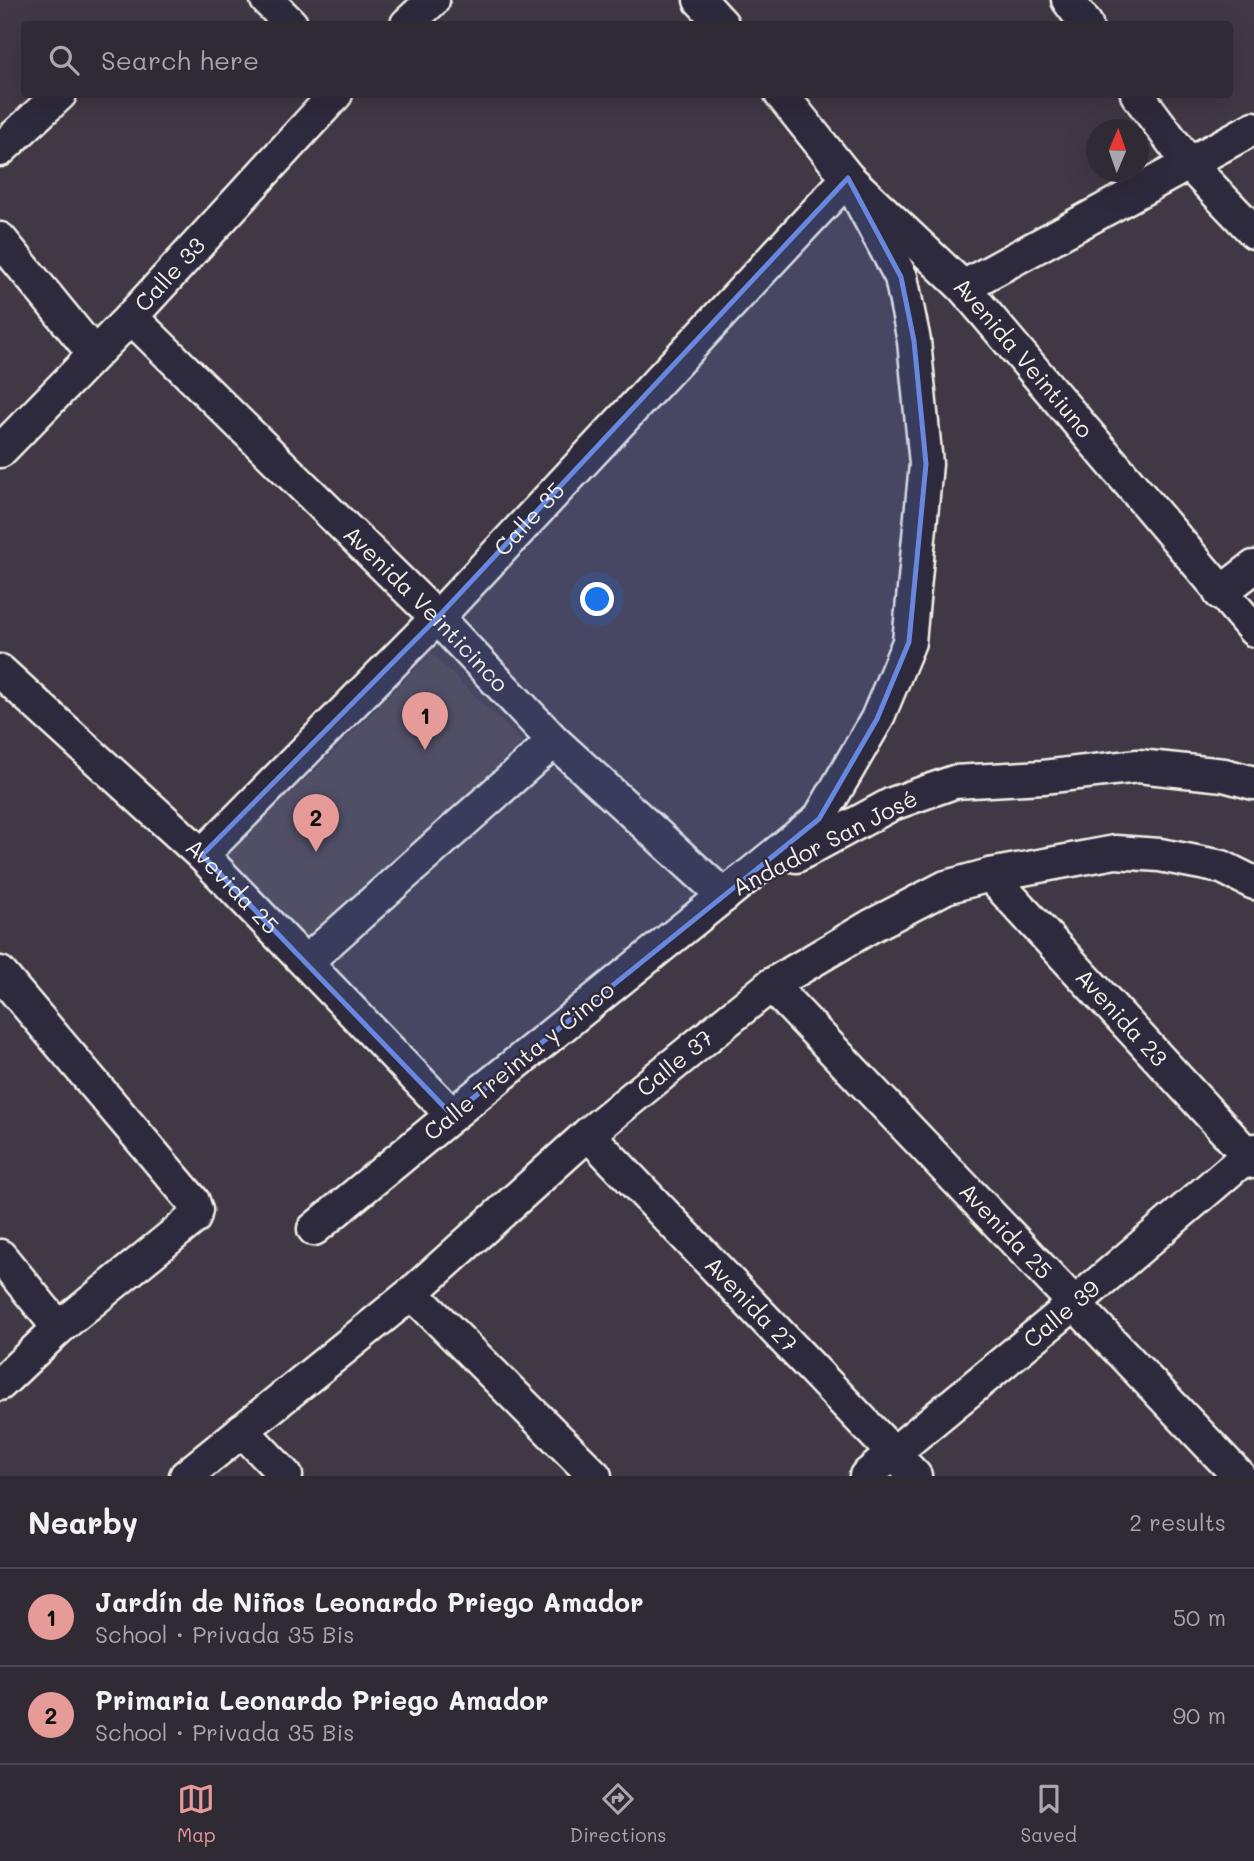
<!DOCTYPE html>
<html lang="en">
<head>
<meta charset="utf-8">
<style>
  :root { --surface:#302a34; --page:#3c3640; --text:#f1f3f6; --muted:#a8a7ac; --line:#4b464f; --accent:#e69b98 }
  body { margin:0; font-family:Mali,sans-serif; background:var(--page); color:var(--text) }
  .compass { position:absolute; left:1086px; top:119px; width:63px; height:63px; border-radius:50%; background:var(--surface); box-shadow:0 7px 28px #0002; rotate:2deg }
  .you { position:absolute; left:598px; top:600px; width:24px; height:24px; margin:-18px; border:5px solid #fff; border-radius:50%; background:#1a73e8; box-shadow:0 0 0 10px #1a73e833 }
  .badge { display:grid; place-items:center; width:46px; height:46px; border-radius:50%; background:var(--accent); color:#111; font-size:23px; font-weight:700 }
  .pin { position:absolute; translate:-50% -58px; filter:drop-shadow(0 2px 4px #0008) }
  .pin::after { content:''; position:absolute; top:37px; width:24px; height:21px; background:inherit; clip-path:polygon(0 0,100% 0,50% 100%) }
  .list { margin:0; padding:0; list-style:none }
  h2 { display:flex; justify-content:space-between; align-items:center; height:91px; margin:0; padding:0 28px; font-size:30px }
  h2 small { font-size:23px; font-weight:400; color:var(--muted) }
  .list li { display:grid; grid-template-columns:46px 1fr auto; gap:21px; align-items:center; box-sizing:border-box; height:98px; padding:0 28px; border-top:2px solid var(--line) }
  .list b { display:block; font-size:26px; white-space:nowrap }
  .list p { margin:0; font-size:23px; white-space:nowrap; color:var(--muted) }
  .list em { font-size:23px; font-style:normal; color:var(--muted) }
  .icon { flex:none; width:38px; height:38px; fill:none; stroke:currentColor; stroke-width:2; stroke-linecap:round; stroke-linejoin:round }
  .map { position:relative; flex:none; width:1254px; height:1476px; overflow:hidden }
  .search { position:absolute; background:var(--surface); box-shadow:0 7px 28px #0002; left:21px; right:21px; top:21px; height:77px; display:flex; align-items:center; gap:18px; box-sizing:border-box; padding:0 24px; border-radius:7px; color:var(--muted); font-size:26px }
  .sheet { height:287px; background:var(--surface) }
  nav { display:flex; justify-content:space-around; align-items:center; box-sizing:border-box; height:98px; border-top:2px solid var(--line); background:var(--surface); font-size:19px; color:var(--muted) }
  nav a { display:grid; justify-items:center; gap:4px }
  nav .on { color:var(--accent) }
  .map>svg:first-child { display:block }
  .built { fill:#4c424a }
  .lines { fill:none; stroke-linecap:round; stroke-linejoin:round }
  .minor-casing { stroke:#f4f1e8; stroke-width:37 }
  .minor { stroke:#2f2a3d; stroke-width:32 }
  .marked { fill:#6887de; fill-opacity:0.2; stroke:#6887de; stroke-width:5; stroke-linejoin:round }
  .labels { text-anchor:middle; stroke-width:5; stroke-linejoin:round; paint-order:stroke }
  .street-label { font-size:23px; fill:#f4f1e8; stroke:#2f2a3d }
</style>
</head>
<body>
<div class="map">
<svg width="1254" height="1476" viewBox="0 0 1254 1476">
  <rect width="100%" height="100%" fill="#403845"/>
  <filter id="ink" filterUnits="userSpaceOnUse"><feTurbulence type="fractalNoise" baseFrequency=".0143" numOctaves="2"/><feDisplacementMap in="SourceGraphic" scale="14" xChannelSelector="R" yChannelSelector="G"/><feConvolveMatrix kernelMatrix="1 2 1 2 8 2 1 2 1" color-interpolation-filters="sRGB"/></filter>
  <g filter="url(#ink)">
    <path class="built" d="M431 653 522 742 306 947 219 860 328 758Z"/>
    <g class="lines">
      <defs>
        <g id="minor">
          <path d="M267 0 291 24"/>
          <path d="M700 0 722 24"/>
          <path d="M1068 0 1086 24"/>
          <path d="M407 24 433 0"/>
          <path id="s1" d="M781 94 848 178 963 287 1254 630"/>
          <path d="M1137 94 1189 164 1254 232"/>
          <path d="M0 150 60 94"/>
          <path d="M0 239 94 354"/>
          <path d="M963 287 1254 128"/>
          <path id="s2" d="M131 317 437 618 554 741 724 896"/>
          <path id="s3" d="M0 451 131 317 336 94"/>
          <path d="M1220 593 1254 567"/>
          <path id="s4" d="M0 671 202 855 452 1115"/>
          <path id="s5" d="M202 855 437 618 848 178 901 277 914 341 926 464 909 642 877 719 819 819 452 1115 314 1229"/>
          <path d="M796 856 892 804 954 782 1043 777 1138 766 1224 775 1254 783"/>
          <path id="s6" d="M990 875 1254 1162"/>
          <path d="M306 962 554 741"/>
          <path d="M0 973 193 1201 196 1210 194 1218 59 1328 0 1384"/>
          <path id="s7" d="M771 985 1239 1476"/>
          <path id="s8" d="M588 1134 915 1476"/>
          <path d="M0 1256 59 1328"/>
          <path d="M412 1293 595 1476"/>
          <path d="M242 1430 286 1476"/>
          <path id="s9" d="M186 1476 412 1293 588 1134 771 985 871 926 946 887 990 875 1115 852 1160 855 1222 867 1254 883"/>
          <path id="s10" d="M866 1476 1074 1304 1254 1150"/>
        </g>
      </defs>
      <use href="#minor" class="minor-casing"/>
      <use href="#minor" class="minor"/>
    </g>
  </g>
  <path class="marked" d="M848 178 901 277 914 341 926 464 909 642 877 719 819 819 452 1115 202 855 437 618Z"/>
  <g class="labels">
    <g class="street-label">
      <text dy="8" stroke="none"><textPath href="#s3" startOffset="245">Calle 33</textPath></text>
      <text dy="8" stroke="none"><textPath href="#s1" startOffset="359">Avenida Veintiuno</textPath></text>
      <text dy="8" stroke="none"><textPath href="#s5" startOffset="469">Calle 35</textPath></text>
      <text dy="8" stroke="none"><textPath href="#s2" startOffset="415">Avenida Veinticinco</textPath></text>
      <text transform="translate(825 843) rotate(-27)" y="8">Andador San José</text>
      <text dy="8" stroke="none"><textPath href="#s4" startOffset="317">Avevida 25</textPath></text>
      <text dy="8" stroke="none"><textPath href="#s6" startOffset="194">Avenida 23</textPath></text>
      <text transform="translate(519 1061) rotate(-39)" y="8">Calle Treinta y Cinco</text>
      <text dy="8" stroke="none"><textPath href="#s9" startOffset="640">Calle 37</textPath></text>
      <text dy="8" stroke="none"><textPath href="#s7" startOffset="340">Avenida 25</textPath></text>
      <text dy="8" stroke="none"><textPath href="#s8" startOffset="236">Avenida 27</textPath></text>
      <text dy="8" stroke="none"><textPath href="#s10" startOffset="254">Calle 39</textPath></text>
    </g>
  </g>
</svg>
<svg class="compass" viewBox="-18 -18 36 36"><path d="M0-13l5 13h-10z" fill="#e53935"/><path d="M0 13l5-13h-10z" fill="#a8a7ac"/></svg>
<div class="you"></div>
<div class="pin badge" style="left:425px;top:750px">1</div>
<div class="pin badge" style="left:316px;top:852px">2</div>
<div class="search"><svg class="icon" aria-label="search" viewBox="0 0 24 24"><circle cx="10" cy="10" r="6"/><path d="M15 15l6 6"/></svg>Search here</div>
</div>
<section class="sheet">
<h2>Nearby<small>2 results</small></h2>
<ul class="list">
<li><span class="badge">1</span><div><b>Jardín de Niños Leonardo Priego Amador</b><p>School · Privada 35 Bis</p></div><em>50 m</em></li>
<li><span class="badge">2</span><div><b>Primaria Leonardo Priego Amador</b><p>School · Privada 35 Bis</p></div><em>90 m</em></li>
</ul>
</section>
<nav>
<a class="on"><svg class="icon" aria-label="map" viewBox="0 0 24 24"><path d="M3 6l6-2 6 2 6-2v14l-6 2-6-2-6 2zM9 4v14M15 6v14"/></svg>Map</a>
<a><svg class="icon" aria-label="directions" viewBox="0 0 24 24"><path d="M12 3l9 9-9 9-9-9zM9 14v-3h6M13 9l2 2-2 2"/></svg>Directions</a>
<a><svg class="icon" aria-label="saved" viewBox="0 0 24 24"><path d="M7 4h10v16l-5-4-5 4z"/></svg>Saved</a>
</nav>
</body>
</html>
